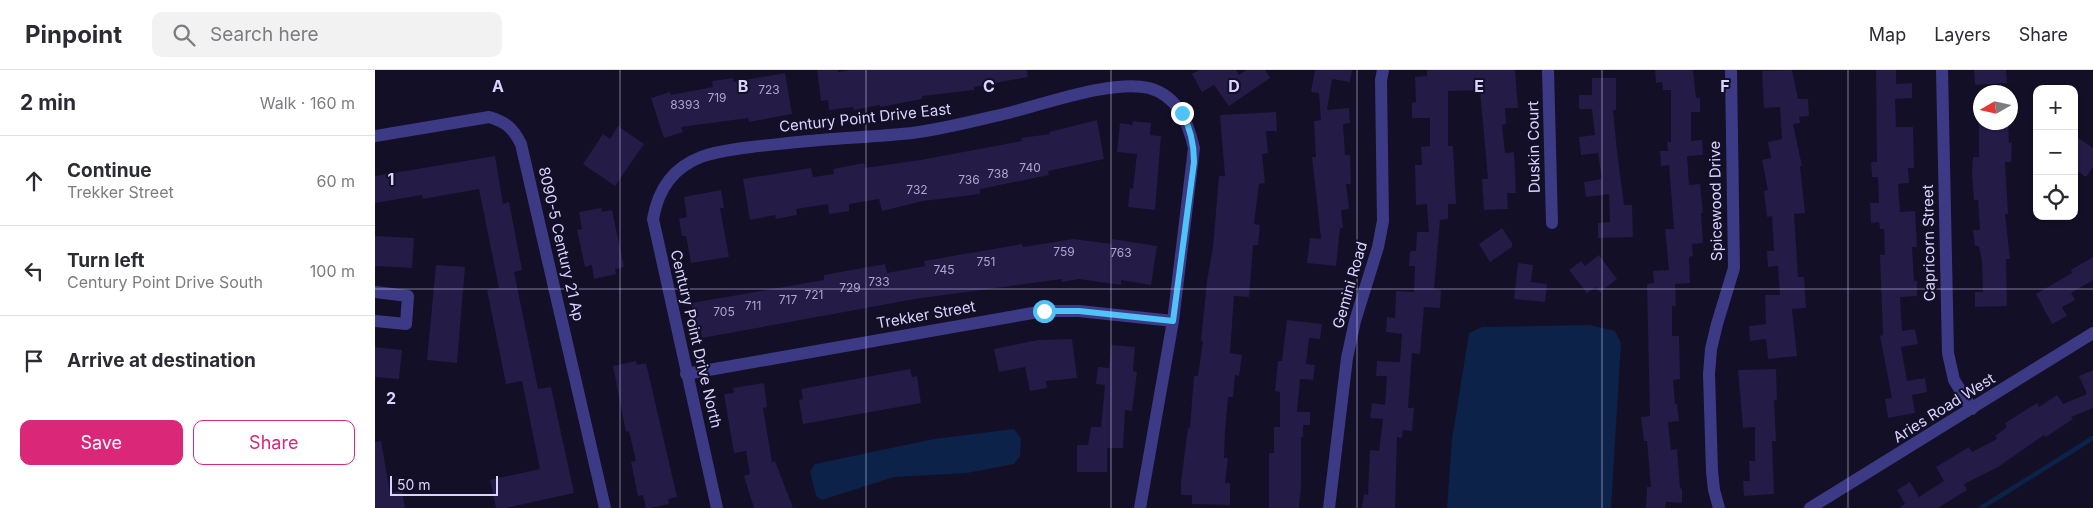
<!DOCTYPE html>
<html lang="en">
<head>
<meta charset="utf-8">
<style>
  :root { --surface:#fff; --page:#f2f2f3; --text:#2b2b33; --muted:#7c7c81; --line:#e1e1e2; --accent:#db2777 }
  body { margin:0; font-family:Inter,sans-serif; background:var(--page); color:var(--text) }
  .controls { position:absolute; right:15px; top:15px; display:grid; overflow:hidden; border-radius:10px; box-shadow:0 1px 4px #0004 }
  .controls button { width:45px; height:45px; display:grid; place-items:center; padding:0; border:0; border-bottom:1px solid var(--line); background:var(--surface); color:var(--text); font:25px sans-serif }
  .compass { position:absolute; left:1598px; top:15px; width:45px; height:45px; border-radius:50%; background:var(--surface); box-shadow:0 1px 4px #0004; rotate:261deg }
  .scale { position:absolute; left:15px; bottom:12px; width:108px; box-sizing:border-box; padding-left:5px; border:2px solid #d9d4ff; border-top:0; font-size:14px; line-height:18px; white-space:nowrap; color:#d9d4ff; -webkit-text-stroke:4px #130f26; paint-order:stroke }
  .stop { position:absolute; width:15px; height:15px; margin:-11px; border:4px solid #4fc3f7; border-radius:50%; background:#fff }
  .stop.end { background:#4fc3f7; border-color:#fff; box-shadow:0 1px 5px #0008 }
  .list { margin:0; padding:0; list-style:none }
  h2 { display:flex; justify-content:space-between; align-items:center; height:65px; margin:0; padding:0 20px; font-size:21px }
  h2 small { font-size:16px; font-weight:400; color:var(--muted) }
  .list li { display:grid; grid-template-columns:32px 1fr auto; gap:15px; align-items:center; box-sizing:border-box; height:90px; padding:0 20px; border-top:1px solid var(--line) }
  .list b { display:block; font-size:19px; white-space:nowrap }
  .list p { margin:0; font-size:16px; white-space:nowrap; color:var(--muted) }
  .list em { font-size:16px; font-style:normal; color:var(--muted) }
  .actions { display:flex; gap:10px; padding:15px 20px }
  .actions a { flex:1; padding:11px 0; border:1px solid var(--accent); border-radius:10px; text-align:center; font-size:18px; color:var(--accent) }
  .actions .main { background:var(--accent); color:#fff }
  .icon { flex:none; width:28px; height:28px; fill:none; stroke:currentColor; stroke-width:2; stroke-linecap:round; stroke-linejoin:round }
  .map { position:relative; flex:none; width:1718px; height:438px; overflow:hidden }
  header { display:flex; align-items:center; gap:30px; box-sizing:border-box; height:70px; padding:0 25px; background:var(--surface); border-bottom:1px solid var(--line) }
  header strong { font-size:24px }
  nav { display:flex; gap:28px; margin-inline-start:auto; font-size:18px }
  .search { width:350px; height:45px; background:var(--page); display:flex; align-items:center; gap:12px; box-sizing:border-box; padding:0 18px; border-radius:10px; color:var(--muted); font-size:19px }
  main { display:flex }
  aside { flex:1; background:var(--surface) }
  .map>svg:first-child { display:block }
  .water { fill:#0c2248 }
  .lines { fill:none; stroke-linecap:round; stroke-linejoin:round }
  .stream { stroke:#0c2248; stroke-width:4.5 }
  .building { fill:#241b47 }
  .minor { stroke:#3d3a85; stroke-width:12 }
  .route { stroke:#4fc3f7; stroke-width:6 }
  .grid { fill:none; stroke:#d9d4ff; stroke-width:1; stroke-opacity:0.55 }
  .labels { text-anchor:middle; stroke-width:4; stroke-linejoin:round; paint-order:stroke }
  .number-label { font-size:12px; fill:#aca6d1 }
  .street-label { font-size:15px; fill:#d9d4ff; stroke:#130f26 }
  .grid-label { font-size:16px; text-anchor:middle; font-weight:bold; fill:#d9d4ff; stroke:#130f26; stroke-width:4; stroke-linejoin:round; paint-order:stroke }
</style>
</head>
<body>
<header>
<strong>Pinpoint</strong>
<div class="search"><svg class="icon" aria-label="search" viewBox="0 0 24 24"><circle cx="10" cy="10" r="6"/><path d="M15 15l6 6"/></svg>Search here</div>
<nav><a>Map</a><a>Layers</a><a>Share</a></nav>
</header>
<main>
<aside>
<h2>2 min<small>Walk · 160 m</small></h2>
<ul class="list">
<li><svg class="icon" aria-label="ahead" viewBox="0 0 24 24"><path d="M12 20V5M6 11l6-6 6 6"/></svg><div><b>Continue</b><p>Trekker Street</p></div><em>60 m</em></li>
<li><svg class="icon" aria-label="left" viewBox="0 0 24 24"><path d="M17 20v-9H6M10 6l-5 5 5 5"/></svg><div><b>Turn left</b><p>Century Point Drive South</p></div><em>100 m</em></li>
<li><svg class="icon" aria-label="arrive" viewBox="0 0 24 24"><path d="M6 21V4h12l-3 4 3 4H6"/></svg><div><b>Arrive at destination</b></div></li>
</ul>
<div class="actions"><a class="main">Save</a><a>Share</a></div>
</aside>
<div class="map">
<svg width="1718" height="438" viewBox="0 0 1718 438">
  <rect width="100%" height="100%" fill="#130f26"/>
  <path class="water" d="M1215 255 1240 261 1246 273 1236 438H1072L1077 369 1094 263 1107 257Z
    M639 359 646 368 645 386 639 394 592 403 519 407 447 430 441 426 435 401 440 394 559 369Z"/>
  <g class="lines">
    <path class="stream" d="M1606 438 1718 368"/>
  </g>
  <path class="building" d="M442 0H463V2L475 0H652L653 7 599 17V20L547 26V29L505 37V35L479 40 478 37 454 40 453 30 446 31Z
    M824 0H861L864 5 871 0H890L895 8 854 36 839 15 827 22 817 4Z
    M940 0H977L975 12 957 9 952 40 974 38 975 53 968 54 970 85H975L976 114H971L974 139 966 140 968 158H965L961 196 932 193 935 168 946 169 937 87H941L939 51 946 50 944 23 936 22Z
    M1052 0H1140L1143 38H1130L1131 54 1127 55 1130 83 1139 82 1141 123H1132L1133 139 1109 140 1107 109H1113L1105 20 1073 21V76H1078L1081 134H1073V149L1065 150 1059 219 1066 220 1065 238 1049 237 1045 284 1037 283 1033 338H1039L1037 361 1028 360 1027 368 1022 367 1020 438H987L989 424 993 425 995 380 1004 381 1008 349 995 348 997 333 1010 335 1012 306H1001L1002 291 1025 292 1027 264 1011 262 1012 247 1020 248 1021 221 1039 222 1040 196H1034L1035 181H1041L1042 162H1054L1052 134 1041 135 1040 95H1047L1046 77 1055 76V48H1037V33L1041 32 1040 7 1052 6Z
    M1280 0H1318L1321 28H1325V42H1316V71L1327 70 1328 85 1312 86 1314 115 1325 114 1328 143H1326L1328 173 1317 174 1318 186 1314 187 1315 213 1300 214 1301 236H1297V266H1304L1305 309 1298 310 1300 334H1302L1304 351 1293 352 1296 380 1302 379 1305 418 1307 419V433L1291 432 1290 438H1271L1272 417H1276L1272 371H1269L1266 347 1275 346 1272 214 1279 213 1278 201 1294 200 1290 159H1299L1294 95 1286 96 1285 81H1293L1292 72H1296V20H1288L1287 12 1281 13Z
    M1417 0 1423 29H1433L1434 46 1424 47 1425 53 1418 54 1427 96H1425L1430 143 1419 144 1423 207H1429L1431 238 1417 239 1422 286 1393 289 1391 269 1375 271 1374 256 1391 254 1390 225H1405L1403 196 1393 197 1392 181H1399L1397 146 1392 147 1389 121 1393 120 1387 90 1396 88 1393 72 1407 69 1405 37 1389 38 1387 1Z
    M1501 0H1521V14L1537 13V28L1520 29 1521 57H1538L1539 98H1533L1534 113 1523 114 1525 142 1540 141 1542 177H1537L1539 211H1542V226L1525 227 1527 261 1540 259 1543 274 1526 277 1532 311 1550 308 1552 322 1537 325 1540 343 1513 348 1510 329 1517 328 1505 266 1508 265 1505 185H1510L1509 159H1505L1504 152 1496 153 1495 133H1504L1503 107H1497L1496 92H1502Z
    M1599 0H1631L1632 13 1600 15Z
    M410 3 417 44 374 52 373 48 306 57 308 62 289 68 276 28 295 22 296 25 338 17 337 11 358 8V12Z
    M1217 8H1241V40H1238L1242 81 1249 135H1257L1258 167 1223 168V153L1235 152 1234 124 1211 127 1209 112 1227 109 1223 83 1206 85 1204 67 1220 65 1217 39H1204V25H1217Z
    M901 42 902 61H891L893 83 887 84 890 113 884 114 879 154 885 155 883 175H878L874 227 859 226 855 283 867 285 864 306 860 305 858 327H853L850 361 849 388H853L850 413H855V435L817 434V425H806V412L813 358H815L819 306H823L828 271H826L832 211 838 177 844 106H850L845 45Z
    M722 50 729 89 673 101 674 105 605 119V124L548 131 507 141 504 129 474 134V141L454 144 453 134 421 139 422 145 401 149 400 145 375 150 368 109 436 98 438 107 459 104 458 99 489 93 490 98 545 90 647 71 646 68 675 64 674 62Z
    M758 51 776 53 775 65 786 66 780 140 753 137 755 118 758 119 762 84 742 82 745 53 757 55Z
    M1604 52H1633L1634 73H1637L1636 92H1630L1633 144H1630L1635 189H1631L1632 236 1600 237V222H1608L1607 191 1604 176H1600L1598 160H1605L1603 130H1599L1597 104 1598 87H1604Z
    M243 56 269 74 240 116 208 94 228 64 235 69Z
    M1699 65 1718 78V97L1711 107 1699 99Z
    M120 86 128 134 134 132 147 200 139 202 163 319 176 317 199 423 131 438H121L115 410 165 399 147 311 131 314 112 220 124 218 104 119 48 129 47 125 0 133V106Z
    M346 120 349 138H345L354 187 316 193 311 166H307L304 149 312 147 309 127Z
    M226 138 227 142 237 140 249 197 240 199 241 204 219 209 217 195 210 197 202 160 207 159 204 142Z
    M1127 158 1137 173V177L1115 192 1104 174Z
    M0 166 39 168 37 198 0 196Z
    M698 169 737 174V169L782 176 776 215 746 210V215L704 209 687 212V209L540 229 327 268 325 257 321 258 316 233 449 210V205L510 194 512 203 550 196 549 191 647 174 648 177Z
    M1224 185 1242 209 1225 222 1221 217 1212 223 1194 200 1206 191 1210 196Z
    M1718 187V210L1696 223 1700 230 1687 237 1692 246 1677 254 1661 224 1697 203 1696 200Z
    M1143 193 1158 195 1156 212 1172 214 1170 232 1139 229Z
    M61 195 90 197 82 293 52 290Z
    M912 250 947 254 945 269 934 268 931 294 940 295 938 310 925 309 922 342H935V355H928V367H926V415L924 438H894V383H899V357H905V322L900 321 903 291H907Z
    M697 269 702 308 671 311 672 318 655 321 650 297 624 302 619 279 663 270Z
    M736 275 760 277 758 301 762 302 757 341 750 340 748 378H732V402H702V375H713L716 357H726L730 315 721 314 723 297 734 298Z
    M0 277 27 280 24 309 0 307Z
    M261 291 262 295 271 293 302 427 293 429 294 434 276 438H271L268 425 263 426 256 392 261 391 254 361 251 362 238 296Z
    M535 299 537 307 542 306 546 333 428 354 424 330 428 329 426 319Z
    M1401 299 1402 330H1399L1401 371H1397L1399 424 1369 426 1368 411H1375L1374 391H1380V357L1368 358 1363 300Z
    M1718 300V338L1696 347 1698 349 1671 367 1669 365 1623 397 1589 414 1592 420 1563 438H1524L1530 434 1522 420 1535 412 1544 427 1569 411 1561 397 1594 377 1597 382 1622 369 1620 366 1632 357 1630 353 1662 333 1664 337 1682 325 1688 334 1712 324 1704 306Z
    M389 313 392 337 388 338 397 392 400 391 418 438H379L369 406 375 404 371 381 359 383 349 324 359 323 358 318Z
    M6 371 15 423 27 421 30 438H0V372Z"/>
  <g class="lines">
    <path class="minor" d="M1173 0 1177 153
      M1567 0 1573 283 1579 310 1597 339
      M0 66 114 47C131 52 138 58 146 74L230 438
      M0 222 33 226 31 254 0 251
      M311 304 669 241H704L798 251
      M342 438 278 149C283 120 297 98 326 87 350 78 397 75 423 72 461 68 499 67 537 63 568 59 599 51 629 44 667 35 737 9 774 18 803 26 813 52 819 78L798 251 765 438
      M954 438 972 288 980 251 1003 177 1008 151 1006 10 1008 0
      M1344 438 1339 420 1337 401 1334 304 1336 279 1342 254 1359 198 1356 0
      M1435 438 1718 263"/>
  </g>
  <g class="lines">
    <path class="route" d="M669 241H704L798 251 819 92C819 74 816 59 807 43"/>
  </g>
  <path class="grid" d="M245 0V438M491 0V438M736 0V438M982 0V438M1227 0V438M1473 0V438M0 219H1718"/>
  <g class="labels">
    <g class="number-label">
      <text x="394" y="24">723</text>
      <text x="342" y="32">719</text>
      <text x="310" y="39">8393</text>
      <text x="655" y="102">740</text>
      <text x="623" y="108">738</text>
      <text x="594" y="114">736</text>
      <text x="542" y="124">732</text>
      <text x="689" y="186">759</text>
      <text x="746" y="187">763</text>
      <text x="611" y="196">751</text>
      <text x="569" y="204">745</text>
      <text x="504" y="216">733</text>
      <text x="475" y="222">729</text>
      <text x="439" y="229">721</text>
      <text x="413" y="234">717</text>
      <text x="378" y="240">711</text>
      <text x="349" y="246">705</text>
    </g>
    <g class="street-label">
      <text transform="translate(490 48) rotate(-6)" y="5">Century Point Drive East</text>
      <text transform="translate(1159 77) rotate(-91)" y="5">Duskin Court</text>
      <text transform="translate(1341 131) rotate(-91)" y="5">Spicewood Drive</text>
      <text transform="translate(1554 173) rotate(-91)" y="5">Capricorn Street</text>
      <text transform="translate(186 174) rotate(77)" y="5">8090-5 Century 21 Ap</text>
      <text transform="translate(975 215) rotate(-74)" y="5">Gemini Road</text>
      <text transform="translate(551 245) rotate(-10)" y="5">Trekker Street</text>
      <text transform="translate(321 269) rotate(77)" y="5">Century Point Drive North</text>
      <text transform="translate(1569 338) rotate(-32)" y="5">Aries Road West</text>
    </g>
  </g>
  <g class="grid-label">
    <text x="123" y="22">A</text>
    <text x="368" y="22">B</text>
    <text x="614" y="22">C</text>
    <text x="859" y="22">D</text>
    <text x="1104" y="22">E</text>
    <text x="1350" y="22">F</text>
    <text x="16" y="115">1</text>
    <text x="16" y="334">2</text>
  </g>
</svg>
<div class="controls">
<button>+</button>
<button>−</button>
<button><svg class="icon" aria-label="locate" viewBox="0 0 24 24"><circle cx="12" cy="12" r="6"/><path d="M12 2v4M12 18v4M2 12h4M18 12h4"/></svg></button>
</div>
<svg class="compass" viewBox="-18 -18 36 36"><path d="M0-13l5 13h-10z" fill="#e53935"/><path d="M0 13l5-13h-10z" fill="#7c7c81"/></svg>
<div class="scale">50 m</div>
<div class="stop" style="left:669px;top:241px"></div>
<div class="stop end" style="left:807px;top:43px"></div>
</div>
</main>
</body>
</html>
